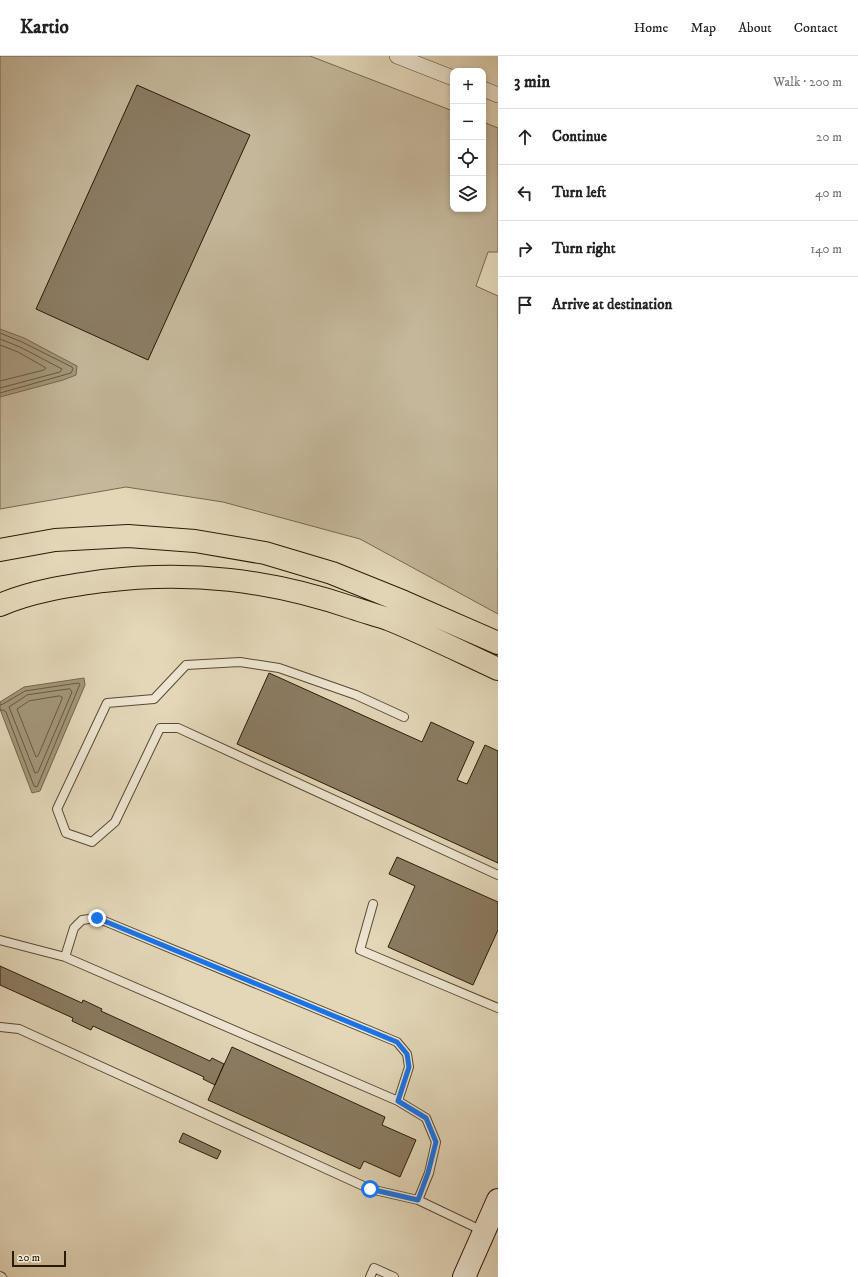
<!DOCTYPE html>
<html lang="en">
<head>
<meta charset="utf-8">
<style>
  :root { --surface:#fff; --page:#f6f6f6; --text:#222; --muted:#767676; --line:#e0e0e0 }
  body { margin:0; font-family:"IM FELL DW Pica",serif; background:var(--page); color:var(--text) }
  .controls { position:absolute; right:12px; top:12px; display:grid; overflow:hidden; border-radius:8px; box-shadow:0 2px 6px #0003 }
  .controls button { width:36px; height:36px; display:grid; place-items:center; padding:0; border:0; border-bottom:1px solid var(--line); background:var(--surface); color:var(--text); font:20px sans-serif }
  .scale { position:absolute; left:12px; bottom:10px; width:54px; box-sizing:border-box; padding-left:4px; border:2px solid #2b1a06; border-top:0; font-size:11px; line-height:14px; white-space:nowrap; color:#2b1a06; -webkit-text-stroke:3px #ede5d1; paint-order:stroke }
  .stop { position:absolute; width:12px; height:12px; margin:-9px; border:3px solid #1a73e8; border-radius:50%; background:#fff }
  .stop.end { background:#1a73e8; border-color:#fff; box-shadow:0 1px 4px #0008 }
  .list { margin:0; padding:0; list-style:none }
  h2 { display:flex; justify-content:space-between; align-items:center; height:52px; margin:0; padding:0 16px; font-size:17px }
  h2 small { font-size:13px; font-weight:400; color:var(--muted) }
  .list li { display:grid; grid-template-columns:26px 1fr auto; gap:12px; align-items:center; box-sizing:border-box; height:56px; padding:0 16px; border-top:1px solid var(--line) }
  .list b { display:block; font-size:15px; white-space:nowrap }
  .list em { font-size:13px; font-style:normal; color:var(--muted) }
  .icon { flex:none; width:22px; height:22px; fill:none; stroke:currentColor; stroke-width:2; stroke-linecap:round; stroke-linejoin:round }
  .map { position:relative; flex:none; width:498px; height:1221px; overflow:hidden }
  header { display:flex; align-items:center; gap:24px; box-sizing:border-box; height:56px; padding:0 20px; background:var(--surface); border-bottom:1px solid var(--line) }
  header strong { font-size:19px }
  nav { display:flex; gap:22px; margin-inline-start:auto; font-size:14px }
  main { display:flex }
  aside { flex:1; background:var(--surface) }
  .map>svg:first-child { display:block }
  .green { fill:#c4b79a; stroke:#786850 }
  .water { fill:#a4977b; stroke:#74654c }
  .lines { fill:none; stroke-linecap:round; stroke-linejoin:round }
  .shore { stroke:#685840; stroke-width:1 }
  .building { fill:#8b7c63; stroke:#2b1a06 }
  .lane-casing { stroke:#594932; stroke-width:10 }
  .street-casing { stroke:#594932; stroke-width:16 }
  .secondary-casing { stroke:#2b1a06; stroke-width:24 }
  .highway-casing { stroke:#2b1a06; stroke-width:24 }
  .lane { stroke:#ede5d1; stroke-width:8 }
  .street { stroke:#ede5d1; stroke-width:15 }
  .secondary { stroke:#ede5d1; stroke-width:22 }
  .highway { stroke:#e3d7b8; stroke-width:22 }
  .route { stroke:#1a73e8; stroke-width:5 }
</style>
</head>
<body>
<header>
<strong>Kartio</strong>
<nav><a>Home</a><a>Map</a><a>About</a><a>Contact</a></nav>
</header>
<main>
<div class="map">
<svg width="498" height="1221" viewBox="0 0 498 1221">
  <rect width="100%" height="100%" fill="#e3d7b8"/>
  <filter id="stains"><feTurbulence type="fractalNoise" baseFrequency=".005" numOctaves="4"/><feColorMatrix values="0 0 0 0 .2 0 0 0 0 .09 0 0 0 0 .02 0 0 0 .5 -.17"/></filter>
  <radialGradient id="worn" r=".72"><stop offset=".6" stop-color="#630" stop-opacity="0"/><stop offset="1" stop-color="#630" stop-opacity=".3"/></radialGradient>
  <path class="green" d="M0 0H310L453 55V153H483V66L498 72V196H488L476 230 498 240V558L360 483 223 446 126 431 0 453Z"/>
  <path class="water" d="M0 273 24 282 77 310 76 319 63 324 0 341Z
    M84 622 85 629 40 735 32 737 0 653V646L24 631Z"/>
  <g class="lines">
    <path class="shore" d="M0 277 22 286 72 311 73 313 71 317 0 337
      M0 283 20 291 62 313 60 316 0 332
      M0 289 18 296 46 312 44 314 0 325
      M70 633 72 636 38 716 35 717 9 651 27 639Z
      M60 640 62 641V643L38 700 36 701 17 653 29 645Z
      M0 649 3 648 25 635 78 627 80 628 37 731 34 730 6 656 3 654H0"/>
  </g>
  <path class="building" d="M137 29 250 79 148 304 36 253Z
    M269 617 422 686 431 666 474 686 457 724 467 728 485 689 498 695V807L237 688Z
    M397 801 498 846V874L473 929 388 891 415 830 389 818Z
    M0 910 82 947 83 944 102 953 101 955 210 1005 212 1002 224 1008 215 1029 203 1023 204 1021 93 970 91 974 72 965 73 962 0 929Z
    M232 991 385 1061 382 1069 416 1084 400 1121 364 1105 360 1113 208 1044Z
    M183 1077 221 1095 217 1103 179 1086Z"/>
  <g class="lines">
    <defs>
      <path id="lane" d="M404 661 356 639 279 612 240 606 186 609 154 643 107 647 57 753 66 777 92 786 115 766 160 672H178L498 819
        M373 848 360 894 498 952
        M0 884 65 901 398 1045 426 1062 436 1086 429 1117 418 1144
        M65 901 74 872 82 864 97 862 397 986 407 998 409 1011 398 1045
        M0 971 19 973 370 1133 418 1144 483 1175
        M0 1220 2 1221
        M370 1221 374 1212 394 1221"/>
      <path id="street" d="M397 0 453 22
        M483 33 498 39"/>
      <path id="secondary" d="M464 1221 498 1144"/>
      <path id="highway" d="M0 494 55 484 128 480 195 485 265 497 332 517 404 546 498 587
        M0 549C32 535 68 530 103 525 190 514 270 524 353 552 365 556 376 559 388 563 425 578 461 596 498 613"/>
    </defs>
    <use href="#lane" class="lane-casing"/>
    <use href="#street" class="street-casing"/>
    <use href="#secondary" class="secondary-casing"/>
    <use href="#highway" class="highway-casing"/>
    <use href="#lane" class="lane"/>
    <use href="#street" class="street"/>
    <use href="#secondary" class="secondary"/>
    <use href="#highway" class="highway"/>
  </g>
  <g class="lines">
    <path class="route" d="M97 862 397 986 407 998 409 1011 398 1045 426 1062 436 1086 428 1117 418 1144 370 1133"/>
  </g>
  <rect width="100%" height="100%" filter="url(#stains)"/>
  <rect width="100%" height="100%" fill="url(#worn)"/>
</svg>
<div class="controls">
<button>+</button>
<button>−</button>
<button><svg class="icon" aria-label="locate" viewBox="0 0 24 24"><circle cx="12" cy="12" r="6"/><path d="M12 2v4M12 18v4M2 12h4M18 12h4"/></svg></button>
<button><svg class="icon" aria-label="layers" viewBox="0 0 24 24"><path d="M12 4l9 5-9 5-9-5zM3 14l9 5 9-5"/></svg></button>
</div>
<div class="scale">20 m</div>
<div class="stop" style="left:370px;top:1133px"></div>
<div class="stop end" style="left:97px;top:862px"></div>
</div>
<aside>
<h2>3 min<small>Walk · 200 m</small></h2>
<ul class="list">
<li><svg class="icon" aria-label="ahead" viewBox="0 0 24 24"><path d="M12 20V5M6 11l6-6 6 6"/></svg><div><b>Continue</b></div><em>20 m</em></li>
<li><svg class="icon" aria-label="left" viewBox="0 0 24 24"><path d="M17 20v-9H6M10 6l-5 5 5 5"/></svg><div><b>Turn left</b></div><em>40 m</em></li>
<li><svg class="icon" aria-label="right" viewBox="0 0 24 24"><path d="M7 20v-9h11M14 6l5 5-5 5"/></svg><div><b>Turn right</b></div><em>140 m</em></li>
<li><svg class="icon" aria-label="arrive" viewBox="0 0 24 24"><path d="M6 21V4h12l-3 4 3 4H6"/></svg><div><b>Arrive at destination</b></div></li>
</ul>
</aside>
</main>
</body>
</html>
